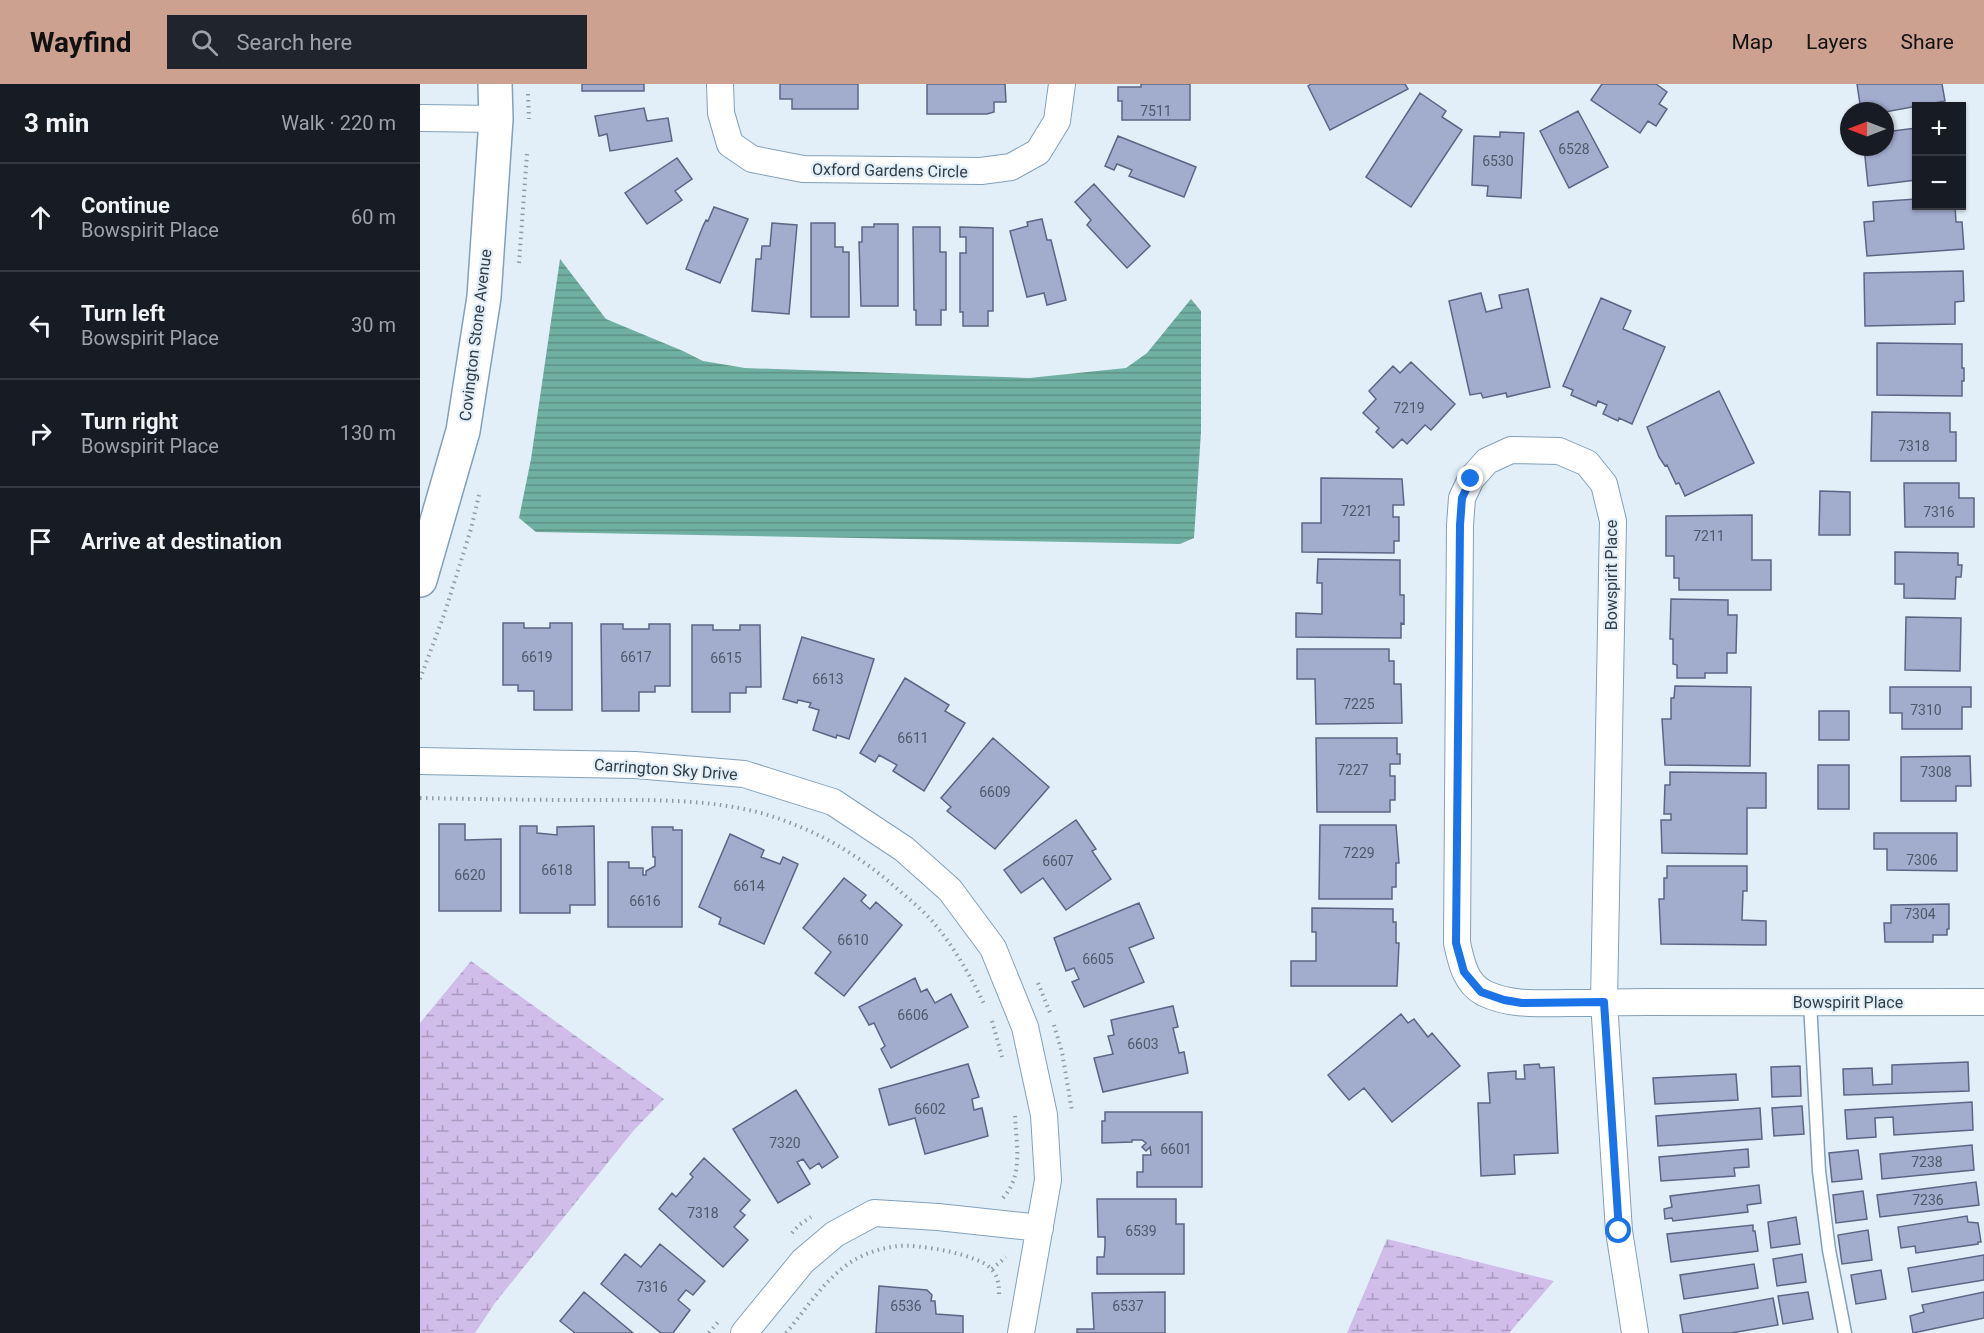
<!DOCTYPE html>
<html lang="en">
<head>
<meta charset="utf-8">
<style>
  :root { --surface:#171b24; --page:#20242c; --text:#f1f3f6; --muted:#9ea1a6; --line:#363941; --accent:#cda190 }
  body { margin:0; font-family:Roboto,sans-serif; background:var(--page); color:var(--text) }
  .controls { position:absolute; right:18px; top:18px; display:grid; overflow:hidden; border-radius:0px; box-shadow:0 2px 4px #0004 }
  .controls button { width:54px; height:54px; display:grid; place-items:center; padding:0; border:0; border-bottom:2px solid var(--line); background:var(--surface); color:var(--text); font:30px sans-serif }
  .compass { position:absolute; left:1420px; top:18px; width:54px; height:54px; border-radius:50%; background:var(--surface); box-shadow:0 2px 4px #0004; rotate:270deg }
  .stop { position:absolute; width:18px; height:18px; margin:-14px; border:4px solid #1a73e8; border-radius:50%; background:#fff }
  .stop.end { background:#1a73e8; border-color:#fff; box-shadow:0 2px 6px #0008 }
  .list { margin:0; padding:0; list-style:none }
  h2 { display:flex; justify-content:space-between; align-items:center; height:78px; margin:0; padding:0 24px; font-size:26px }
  h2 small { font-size:20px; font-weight:400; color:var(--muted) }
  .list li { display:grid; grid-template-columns:39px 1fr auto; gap:18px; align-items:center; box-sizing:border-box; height:108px; padding:0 24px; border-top:2px solid var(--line) }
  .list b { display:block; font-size:22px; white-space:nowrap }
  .list p { margin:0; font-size:20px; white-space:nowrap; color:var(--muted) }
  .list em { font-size:20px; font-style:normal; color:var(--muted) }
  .icon { flex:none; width:33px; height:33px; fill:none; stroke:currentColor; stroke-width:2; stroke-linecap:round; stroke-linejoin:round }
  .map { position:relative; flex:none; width:1564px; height:1249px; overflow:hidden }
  header { display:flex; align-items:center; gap:36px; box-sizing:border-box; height:84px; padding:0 30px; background:var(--accent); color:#111 }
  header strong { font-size:28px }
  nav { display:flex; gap:33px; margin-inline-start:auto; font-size:21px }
  .search { width:420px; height:54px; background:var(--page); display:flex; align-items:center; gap:15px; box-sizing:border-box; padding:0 21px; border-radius:0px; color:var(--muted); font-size:22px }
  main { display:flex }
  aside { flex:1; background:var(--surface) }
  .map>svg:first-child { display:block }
  .wetland { fill:url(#wetland-marsh) }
  .water { fill:url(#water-rules) }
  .building { fill:#a2accd; stroke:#5d6584; stroke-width:1.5 }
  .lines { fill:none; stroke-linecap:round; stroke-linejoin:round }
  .lane-casing { stroke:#82a1b9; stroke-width:15 }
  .street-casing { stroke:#82a1b9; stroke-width:28 }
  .secondary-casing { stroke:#82a1b9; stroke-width:36 }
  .path { stroke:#8e9ba5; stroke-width:4; stroke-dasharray:1.5 4.5; stroke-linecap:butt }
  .lane { stroke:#fff; stroke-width:12 }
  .street { stroke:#fff; stroke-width:26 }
  .secondary { stroke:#fff; stroke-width:33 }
  .route { stroke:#1a73e8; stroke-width:8 }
  .labels { text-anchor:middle; stroke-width:4.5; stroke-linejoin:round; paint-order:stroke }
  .number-label { font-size:14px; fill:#4d5a69 }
  .street-label { font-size:16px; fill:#313e48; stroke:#e2eff9 }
</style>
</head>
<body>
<header>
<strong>Wayfind</strong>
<div class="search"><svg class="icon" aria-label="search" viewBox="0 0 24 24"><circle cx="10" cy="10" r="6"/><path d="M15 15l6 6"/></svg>Search here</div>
<nav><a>Map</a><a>Layers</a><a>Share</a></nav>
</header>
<main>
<aside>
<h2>3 min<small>Walk · 220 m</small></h2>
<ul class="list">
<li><svg class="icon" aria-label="ahead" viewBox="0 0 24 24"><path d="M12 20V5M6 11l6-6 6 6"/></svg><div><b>Continue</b><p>Bowspirit Place</p></div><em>60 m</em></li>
<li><svg class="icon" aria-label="left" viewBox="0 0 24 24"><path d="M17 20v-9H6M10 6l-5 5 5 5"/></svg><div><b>Turn left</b><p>Bowspirit Place</p></div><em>30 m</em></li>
<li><svg class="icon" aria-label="right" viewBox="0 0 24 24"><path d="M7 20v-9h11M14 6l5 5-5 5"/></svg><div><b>Turn right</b><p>Bowspirit Place</p></div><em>130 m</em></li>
<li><svg class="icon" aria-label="arrive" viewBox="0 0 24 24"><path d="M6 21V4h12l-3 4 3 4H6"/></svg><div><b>Arrive at destination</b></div></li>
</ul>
</aside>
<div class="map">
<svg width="1564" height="1249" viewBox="0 0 1564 1249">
  <defs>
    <pattern id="wetland-marsh" width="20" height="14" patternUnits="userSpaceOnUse" patternTransform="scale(1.5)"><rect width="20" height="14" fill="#d0bde9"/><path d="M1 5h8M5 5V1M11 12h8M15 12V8" fill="none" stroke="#a99bbf"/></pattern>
    <pattern id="water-rules" width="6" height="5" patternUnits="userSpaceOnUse" patternTransform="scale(1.5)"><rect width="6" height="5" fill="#70b0a1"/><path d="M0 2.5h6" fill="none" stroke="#5d9185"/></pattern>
  </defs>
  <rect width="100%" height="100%" fill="#e2eff9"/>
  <path class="wetland" d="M51 877 244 1015 214 1046 75 1219 55 1249H0V939Z
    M967 1155 1134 1197 1089 1249H927Z"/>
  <path class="water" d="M140 175 186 235 263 267 283 277 325 284 609 294 706 284 727 269 771 215 781 227V348L774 454 760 460 116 448 99 434 111 375Z"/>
  <path class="building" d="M162 0H224V7H162Z
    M360 0H438V25H372V15H360Z
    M507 0H585L586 18H574V28L567 30H507Z
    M721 0H770V36H702V17H698V3H721Z
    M891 0H985L988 5 910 46 888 2Z
    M1182 0H1236L1247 8 1239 20 1247 25 1236 42 1228 37 1220 49 1171 16Z
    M1437 0H1522L1525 17 1465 28 1441 27Z
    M1000 9 1026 27 1022 33 1042 46 991 123 946 93Z
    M224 24 227 37 248 34 252 57 190 67 187 50 179 52 175 32Z
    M1158 27 1188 83 1149 104 1120 47Z
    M1496 44V96L1448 102 1444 63H1465V48Z
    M1080 48 1104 49 1101 114 1067 112 1068 102 1052 101 1054 52 1080 53Z
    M698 52 776 83 764 113 709 92 712 86 697 80 694 86 685 82Z
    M257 74 272 95 255 107 262 116 227 140 205 109Z
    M674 100 730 162 707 184 667 141 671 136 655 118Z
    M1496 115V122H1535L1536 138H1542L1544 165 1447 172 1444 138 1454 137 1453 118Z
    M294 123 328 135 300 199 266 185 283 142 286 136 288 137Z
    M622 135 627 156H631L646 216 627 221 624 209 607 213 590 147 608 142 607 138Z
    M352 139 377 141 369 230 332 227 336 175H341L342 162H350Z
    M391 139H415V163H423V168H429V233H391Z
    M454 140H478V222H441L439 158H442V143H454Z
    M493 143H520V168H526V226H521V241H496V226H494Z
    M540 143 573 144V227H568V242H543V228H540V169H546V153H540Z
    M1543 187 1544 217 1535 218V240L1445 242 1444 189Z
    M1108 205 1130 303 1087 313 1086 309 1063 314 1061 309 1050 311 1029 217 1061 209 1066 228 1082 224 1079 211Z
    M1181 214 1211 227 1203 245 1245 263 1212 340 1199 334 1198 337 1183 330 1187 321 1178 317 1176 322 1151 311 1153 306 1143 302Z
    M1457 259 1542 260V284H1544V297H1542V312L1457 311Z
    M991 278 1035 320 1011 346 1005 341 987 360 982 355 973 364 956 348 959 344 943 329 956 315 949 307 973 282 980 289Z
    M1299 307 1334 379 1265 412 1259 399 1256 400 1247 381 1245 382 1239 373 1227 343Z
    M1452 328 1530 329V348H1536V377H1451Z
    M901 394 982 395 984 421H973V433H979V457H974V469L882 468V439H901Z
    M1484 399H1539V414H1554V443H1485Z
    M1400 407 1430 408V451H1399Z
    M1332 431V476H1351V506H1259V494H1254V472H1246V432Z
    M1475 468 1538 469V481H1542L1541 493H1536L1535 515 1484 514V500H1475Z
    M898 475 980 476V511H984V540L981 539V554L876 553V529L902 530V499H897Z
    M1251 515 1308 516V531H1317L1316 569H1307V589H1285V594H1257V581L1253 580V555H1250Z
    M1486 533 1541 534 1540 587 1485 586Z
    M83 539H104V544H130V539H152V626H114V607H98V601H83Z
    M181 540H203V545H229V540H250V602H235V608H219V627H182Z
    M272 541H293V546H320V541H340L341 603H326V609H310V628H272Z
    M382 553 454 575 429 655 417 651 416 654 393 646 399 626 389 623 391 619 378 616 377 619 363 615Z
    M877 565H969V577H974V600H981L982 639 896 640 895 595H877Z
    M485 594 529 621 525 627 545 639 504 707 473 687 477 681 459 671 455 678 440 669Z
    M1255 602 1331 603 1330 682 1245 681 1242 635H1251V614H1254Z
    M1470 603H1551V623H1542V645H1482V629H1470Z
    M1399 627H1429V656H1399Z
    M573 654 629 703 575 765 527 727 531 723 521 714Z
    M896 654H977V670H980V680H970V692H975V716H970V728H897Z
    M1550 672 1551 702H1536V717H1481V673Z
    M1398 681H1429V725H1398Z
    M1250 688 1346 689V724H1327V770L1242 769 1241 736H1251V730H1244L1245 701H1250Z
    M656 736 676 765 672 767 691 795 646 826 623 794 601 809 584 786Z
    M19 740H45V756L81 755V827H19Z
    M900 741H976L979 779H976V803H972V815H899Z
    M100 742H117V749L137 751V743L174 742 175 821H150V829H100Z
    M232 743H253V746H262V843H188V778H209V784H223V791H226V787L235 782V773H233Z
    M1454 749H1537V787L1467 786V765H1454Z
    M310 750 344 766 341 773 360 780 363 773 378 780 344 860 299 840 301 834 279 823Z
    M1247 782H1327V807H1323L1322 836 1346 837V861L1241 860 1239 815H1244V794H1247Z
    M424 794 446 811 441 817 450 825 456 818 482 841 424 912 395 889 411 868 383 844Z
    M719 819 734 854 709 864 724 898 664 923 652 898 659 895 654 884 646 887 634 854Z
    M1529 820V845H1527V851H1513V858H1465L1464 839H1471V821Z
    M892 824 973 825V838H976V859H979L977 902H871V877H896V848H892Z
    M495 894 501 908 507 905 515 919 531 910 548 943 471 984 461 965 465 962 454 939 449 941 439 923Z
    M753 922 758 943 753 944 759 969 764 968 768 989 683 1008 674 974 693 970 688 952 694 951 691 936Z
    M981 930 988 939 994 935 1008 953 1012 949 1040 982 972 1038 944 1004 929 1016 908 991Z
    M1548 978 1549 1007 1424 1011 1423 985 1452 984 1453 1001 1472 1000V981Z
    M548 980 559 1013 552 1015 554 1026 562 1024 568 1052 505 1070 495 1034 469 1041 459 1005Z
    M1119 980 1120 984 1134 983 1138 1069 1094 1071 1095 1090 1061 1092 1058 1019H1070L1068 989 1096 987V995H1105L1104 981Z
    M1380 982 1381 1012 1352 1013 1351 983Z
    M1316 990 1318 1016 1235 1020 1233 994Z
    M376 1006 418 1073 402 1084 399 1079 390 1085 383 1075 377 1078 390 1100 358 1119 313 1045Z
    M1552 1018 1553 1046 1474 1051 1473 1033 1455 1034 1456 1053 1427 1055 1425 1026Z
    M1382 1022 1384 1050 1354 1052 1352 1024Z
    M1340 1024 1342 1055 1238 1062 1236 1032Z
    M685 1028H782V1103H717V1088H723V1071H731L730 1063 726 1067 722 1063 726 1059 722 1056H712V1058L682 1059V1037H685Z
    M1552 1061 1554 1086 1462 1095 1460 1070Z
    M1328 1065 1329 1083 1314 1084 1315 1092 1241 1097 1239 1073Z
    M1438 1066 1442 1095 1412 1098 1409 1069Z
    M284 1074 330 1116 320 1127 325 1131 314 1143 328 1156 303 1183 239 1125 252 1109 256 1113 273 1093 270 1090Z
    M1556 1098 1559 1121 1460 1133 1457 1111Z
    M1339 1101 1341 1119 1327 1121 1328 1128 1253 1137 1252 1134 1245 1135 1244 1125 1252 1123 1250 1112Z
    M1443 1107 1447 1135 1416 1139 1413 1111Z
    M677 1115H756V1140H764V1190H677V1173H684L685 1162V1153H678Z
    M1547 1132 1548 1138 1558 1139 1561 1158H1558V1160L1496 1169 1495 1162 1481 1164 1478 1143Z
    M1376 1133 1380 1160 1351 1164 1348 1138Z
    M1333 1141V1147H1335L1338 1167 1251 1178 1247 1150Z
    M1448 1146 1452 1176 1422 1180 1418 1151Z
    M240 1160 285 1197 273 1211 266 1206 258 1216 270 1226 253 1249H241L181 1200 205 1170 221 1183Z
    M1382 1170 1386 1198 1357 1202 1353 1175Z
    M1564 1171V1196L1492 1208 1488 1184Z
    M1334 1180 1338 1204 1264 1215 1260 1191Z
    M1461 1186 1466 1215 1436 1220 1431 1191Z
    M459 1202 507 1206 512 1211 511 1217H515L516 1230 543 1232V1249H456Z
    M164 1208 213 1249H155L140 1237Z
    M745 1208V1249H657V1245H674L672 1209Z
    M1388 1208 1393 1235 1363 1240 1358 1212Z
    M1564 1208V1234L1493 1249 1490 1232 1504 1228 1502 1221Z
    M1353 1214 1358 1241 1311 1249H1263L1260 1231Z"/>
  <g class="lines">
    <defs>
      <path id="lane" d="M1390 918 1399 1087 1409 1166 1425 1249"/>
      <path id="street" d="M300 0 301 29 310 60 332 75 383 85 561 87 591 83 618 68 637 37 642 0
        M0 34 76 35
        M0 677 215 681 324 690 413 718 484 765 530 806 573 864 605 943 624 1031 628 1096 601 1249
        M324 1249 383 1177 415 1150 454 1129 518 1133 620 1144
        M1215 1249 1199 1147 1184 918 1193 437 1184 400 1167 379 1139 367 1091 366 1067 377 1051 395 1042 414 1040 441 1037 859C1041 877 1045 899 1064 909 1091 922 1120 919 1149 919 1175 919 1201 918 1227 918 1339 918 1452 919 1564 918"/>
      <path id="secondary" d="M0 496 43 347 64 213 76 35 75 0"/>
    </defs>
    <use href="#lane" class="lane-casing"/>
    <use href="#street" class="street-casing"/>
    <use href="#secondary" class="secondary-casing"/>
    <path class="path" d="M108 10 109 35
      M99 179 107 70
      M0 595 24 531 51 445 59 411
      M0 714C55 715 109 716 164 716 222 716 285 714 341 729 396 745 440 771 482 809 495 820 508 831 518 844 537 868 552 895 565 922
      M618 899 631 931
      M572 937 582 973
      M634 941 642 968 652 1027
      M583 1114C604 1090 596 1060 595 1030
      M372 1149 379 1141 391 1133
      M572 1185 586 1173
      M289 1249 298 1238
      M366 1249C386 1225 404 1196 431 1178 445 1169 461 1164 478 1162 497 1160 562 1170 573 1187 579 1195 579 1203 579 1213"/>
    <use href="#lane" class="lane"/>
    <use href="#street" class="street"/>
    <use href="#secondary" class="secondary"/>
  </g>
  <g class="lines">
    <path class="route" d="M1051 395 1042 414 1040 441 1036 859 1044 888 1061 908 1084 916 1102 919 1184 918 1199 1147"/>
  </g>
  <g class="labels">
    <g class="number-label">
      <text x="736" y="32">7511</text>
      <text x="1154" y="70">6528</text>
      <text x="1078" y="82">6530</text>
      <text x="989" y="329">7219</text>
      <text x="1494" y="367">7318</text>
      <text x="937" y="432">7221</text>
      <text x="1519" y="433">7316</text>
      <text x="1289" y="457">7211</text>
      <text x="117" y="578">6619</text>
      <text x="216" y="578">6617</text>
      <text x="306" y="579">6615</text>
      <text x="408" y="600">6613</text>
      <text x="939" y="625">7225</text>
      <text x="1506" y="631">7310</text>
      <text x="493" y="659">6611</text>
      <text x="933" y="691">7227</text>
      <text x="1516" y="693">7308</text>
      <text x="575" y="713">6609</text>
      <text x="939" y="774">7229</text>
      <text x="1502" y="781">7306</text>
      <text x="638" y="782">6607</text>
      <text x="137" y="791">6618</text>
      <text x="50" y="796">6620</text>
      <text x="329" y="807">6614</text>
      <text x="225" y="822">6616</text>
      <text x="1500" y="835">7304</text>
      <text x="433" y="861">6610</text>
      <text x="678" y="880">6605</text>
      <text x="493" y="936">6606</text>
      <text x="723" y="965">6603</text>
      <text x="510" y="1030">6602</text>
      <text x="365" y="1064">7320</text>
      <text x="756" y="1070">6601</text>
      <text x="1507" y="1083">7238</text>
      <text x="1508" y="1121">7236</text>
      <text x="283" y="1134">7318</text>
      <text x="721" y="1152">6539</text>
      <text x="232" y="1208">7316</text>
      <text x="486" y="1227">6536</text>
      <text x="708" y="1227">6537</text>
    </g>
    <g class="street-label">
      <text transform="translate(470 86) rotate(1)" y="6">Oxford Gardens Circle</text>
      <text transform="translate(55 251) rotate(-83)" y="6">Covington Stone Avenue</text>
      <text transform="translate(1191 491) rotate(-90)" y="6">Bowspirit Place</text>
      <text transform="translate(246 685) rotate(4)" y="6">Carrington Sky Drive</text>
      <text x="1428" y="924">Bowspirit Place</text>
    </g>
  </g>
</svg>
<div class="controls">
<button>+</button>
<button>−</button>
</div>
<svg class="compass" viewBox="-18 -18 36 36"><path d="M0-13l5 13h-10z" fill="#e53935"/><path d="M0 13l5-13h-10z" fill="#9ea1a6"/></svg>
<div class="stop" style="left:1199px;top:1147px"></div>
<div class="stop end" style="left:1051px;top:395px"></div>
</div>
</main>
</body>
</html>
